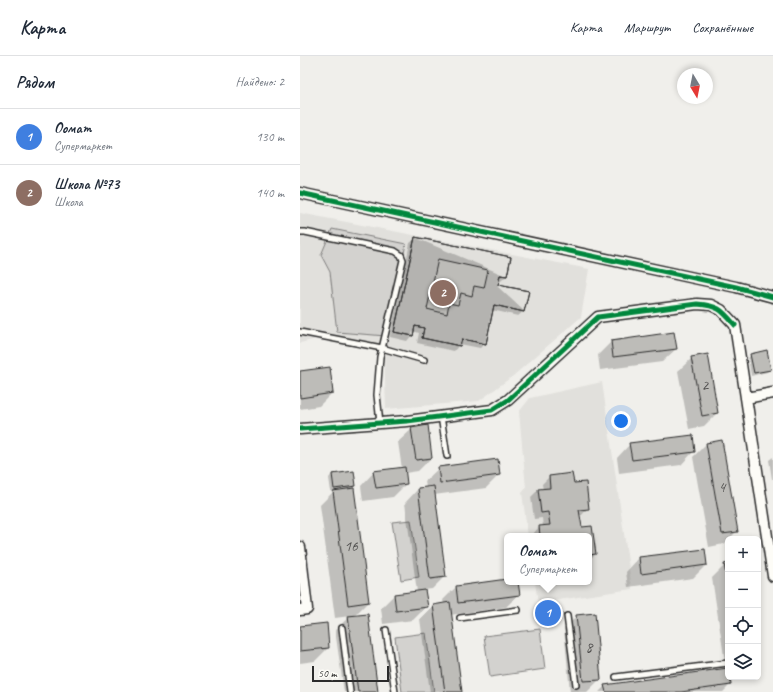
<!DOCTYPE html>
<html lang="ru">
<head>
<meta charset="utf-8">
<style>
  :root { --surface:#fff; --page:#f6f6f7; --text:#1f2937; --muted:#747a83; --line:#e0e1e3; --accent:#0f766e }
  body { margin:0; font-family:Caveat,sans-serif; background:var(--page); color:var(--text) }
  .controls { position:absolute; right:12px; bottom:12px; display:grid; overflow:hidden; border-radius:6px; box-shadow:0 2px 6px #0003 }
  .controls button { width:36px; height:36px; display:grid; place-items:center; padding:0; border:0; border-bottom:1px solid var(--line); background:var(--surface); color:var(--text); font:20px sans-serif }
  .compass { position:absolute; left:377px; top:12px; width:36px; height:36px; border-radius:50%; background:var(--surface); box-shadow:0 2px 6px #0003; rotate:170deg }
  .scale { position:absolute; left:12px; bottom:10px; width:77px; box-sizing:border-box; padding-left:4px; border:2px solid #2b2b2b; border-top:0; font-size:11px; line-height:14px; white-space:nowrap; color:#2b2b2b; -webkit-text-stroke:3px #fdfcf7; paint-order:stroke }
  .you { position:absolute; left:321px; top:365px; width:14px; height:14px; margin:-10px; border:3px solid #fff; border-radius:50%; background:#1a73e8; box-shadow:0 0 0 6px #1a73e833 }
  .badge { display:grid; place-items:center; width:26px; height:26px; border-radius:50%; background:var(--accent); color:#fff; font-size:13px; font-weight:700 }
  .pin { position:absolute; translate:-50% -50%; border:2px solid #fff; box-shadow:0 1px 4px #0006 }
  .popup { position:absolute; left:204px; top:477px; width:88px; height:52px; box-sizing:border-box; display:grid; place-content:center; border-radius:6px; background:var(--surface); filter:drop-shadow(0 1px 3px #0005); font-size:13px; white-space:nowrap; color:var(--muted) }
  .popup b { font-size:15px; color:var(--text) }
  .popup::after { content:''; position:absolute; left:50%; top:100%; margin-left:-8px; border:8px solid transparent; border-top-color:var(--surface) }
  .list { margin:0; padding:0; list-style:none }
  h2 { display:flex; justify-content:space-between; align-items:center; height:52px; margin:0; padding:0 16px; font-size:17px }
  h2 small { font-size:13px; font-weight:400; color:var(--muted) }
  .list li { display:grid; grid-template-columns:26px 1fr auto; gap:12px; align-items:center; box-sizing:border-box; height:56px; padding:0 16px; border-top:1px solid var(--line) }
  .list b { display:block; font-size:15px; white-space:nowrap }
  .list p { margin:0; font-size:13px; white-space:nowrap; color:var(--muted) }
  .list em { font-size:13px; font-style:normal; color:var(--muted) }
  .icon { flex:none; width:22px; height:22px; fill:none; stroke:currentColor; stroke-width:2; stroke-linecap:round; stroke-linejoin:round }
  .map { position:relative; flex:none; width:473px; height:636px; overflow:hidden }
  header { display:flex; align-items:center; gap:24px; box-sizing:border-box; height:56px; padding:0 20px; background:var(--surface); border-bottom:1px solid var(--line) }
  header strong { font-size:19px }
  nav { display:flex; gap:22px; margin-inline-start:auto; font-size:14px }
  main { display:flex }
  aside { flex:1; background:var(--surface) }
  .map>svg:first-child { display:block }
  .built { fill:#e1e0dc }
  .green { fill:#d3d2cf; stroke:#7f7e7d }
  .shadow { fill:#0003 }
  .building { fill:#bdbcb8; stroke:#2b2b2b; fill-rule:evenodd }
  .lines { fill:none; stroke-linecap:round; stroke-linejoin:round }
  .lane-casing { stroke:#2b2b2b; stroke-width:8 }
  .street-casing { stroke:#2b2b2b; stroke-width:13 }
  .lane { stroke:#fdfcf7; stroke-width:5 }
  .street { stroke:#fdfcf7; stroke-width:10 }
  .cycleway-casing { stroke:#fdfcf7; stroke-width:8 }
  .cycleway { stroke:#00873e; stroke-width:5 }
  .labels { text-anchor:middle; stroke-width:3; stroke-linejoin:round; paint-order:stroke }
  .number-label { font-size:15px; fill:#504f4e }
</style>
</head>
<body>
<header>
<strong>Карта</strong>
<nav><a>Карта</a><a>Маршрут</a><a>Сохранённые</a></nav>
</header>
<main>
<aside>
<h2>Рядом<small>Найдено: 2</small></h2>
<ul class="list">
<li><span class="badge" style="background:#3f7fe0">1</span><div><b>Оомат</b><p>Супермаркет</p></div><em>130 m</em></li>
<li><span class="badge" style="background:#8d6e63">2</span><div><b>Школа №73</b><p>Школа</p></div><em>140 m</em></li>
</ul>
</aside>
<div class="map">
<svg width="473" height="636" viewBox="0 0 473 636">
  <rect width="100%" height="100%" fill="#f0efeb"/>
  <filter id="ink" filterUnits="userSpaceOnUse"><feTurbulence type="fractalNoise" baseFrequency=".025" numOctaves="2"/><feDisplacementMap in="SourceGraphic" scale="8" xChannelSelector="R" yChannelSelector="G"/><feConvolveMatrix kernelMatrix="1 2 1 2 8 2 1 2 1" color-interpolation-filters="sRGB"/></filter>
  <g filter="url(#ink)">
    <path class="built" d="M0 157 289 213 281 261 213 320 179 345 86 353 84 295 28 280 0 287Z
      M302 326 332 533 238 547 235 526H289V480H228L222 437 226 432 219 356 230 342Z"/>
    <path class="green" d="M32 173 106 188 86 280 37 276 30 216 21 199Z
      M111 464 119 521 101 524 92 466Z
      M240 573 245 613 190 621 184 580Z
      M126 577 134 636H102L95 581Z"/>
    <path class="shadow" d="M116 182 206 220 201 225 198 224 197 230 224 255 218 260 192 254 185 287 180 292 160 288 154 295 117 287 119 277 113 275 112 279 107 285 90 281 110 187Z
      M311 286 376 293 362 306 300 314 298 299Z
      M451 299 470 313 467 316 451 320 448 302Z
      M392 302 417 357 404 370 389 373 378 315Z
      M0 316 32 337 19 350 0 353Z
      M112 373 131 402 118 415 105 417 106 428 93 441 63 445 61 430 74 416 102 413 98 386Z
      M422 386 437 475 424 488 409 491 393 401 406 388Z
      M330 388 394 395 381 409 319 417 317 402Z
      M473 401V423H472L469 404Z
      M139 412 199 419 186 432 134 439 145 520 132 533 124 534 127 550 113 564 83 568 81 552 94 539 117 536 105 447 118 433 126 432 125 425Z
      M53 416 55 430 53 432 68 546 54 560 77 636H44L35 574 50 560 35 562 20 449 33 436H31L29 422 32 418Z
      M249 421 273 428 288 452 282 459H279L281 472 292 471 295 498 289 504V480H233V478L239 471H243L242 462 234 463 231 441 238 434H243L242 428Z
      M404 494 406 509 393 522 328 531 326 516 339 502Z
      M428 508V621H429L430 629 423 636H299L305 630 426 613 412 522 425 509Z
      M207 524V526H217L219 538 206 551 150 559 161 636H130L120 563 133 550 144 548 143 544 156 531Z
      M277 560 300 623 287 636H270L264 573Z
      M0 571 28 592 15 605 0 607Z"/>
    <path class="building" d="M115 181 211 201 207 220 200 219 198 229 229 235 224 256 194 249 186 288 162 283 160 290 122 282 124 272 115 270 113 280 94 276ZM138 203 188 214 184 232 174 230 172 240 161 237 158 249 149 247 147 258 127 253Z
      M115 181 211 201 207 220 200 219 198 229 229 235 224 256 194 249 186 288 162 283 160 290 122 282 124 272 115 270 113 280 94 276Z
      M374 276 377 293 313 301 311 285Z
      M467 294 471 314 454 317 450 298Z
      M408 298 418 357 402 360 391 301Z
      M30 311 33 337 0 342V315Z
      M128 369 132 402 116 404 111 372Z
      M393 379 395 396 332 404 329 387Z
      M422 384 438 476 422 478 406 387Z
      M198 403 200 419 140 427 138 411Z
      M105 411 107 428 76 432 73 415Z
      M54 415 56 430 34 433 32 418Z
      M272 417 274 427 286 426 289 453 279 454 282 471 292 470 296 498 289 499V480H240L239 470 250 469 248 456 241 457 238 433 250 432 249 420Z
      M134 430 146 521 130 523 118 432Z
      M54 432 69 546 48 549 33 435Z
      M405 493 407 509 341 518 339 501Z
      M428 507V531L424 508Z
      M207 523V526H218L220 539 158 547 156 530Z
      M125 534 128 551 96 555 94 538Z
      M150 546 162 636H145L133 549Z
      M295 557 301 624 283 625 276 559Z
      M68 558 78 636H58L48 560Z
      M27 567 29 592 0 595V570Z
      M428 612V621H430L431 629 381 636H306L304 629Z"/>
    <g class="lines">
      <defs>
        <path id="lane" d="M0 176H5L95 195 101 199 103 204 80 301 77 339 80 367
          M0 276 82 292 124 304
          M141 360 147 400
          M267 560 276 629
          M160 562 218 554
          M42 572 50 636
          M86 574 95 636
          M316 621 428 607"/>
        <path id="street" d="M0 137 436 231 473 241
          M446 342 473 337
          M0 373 107 365 192 354 208 344 298 261 397 248 411 249 421 254 435 269 473 520
          M0 491 7 553 0 554"/>
      </defs>
      <use href="#lane" class="lane-casing"/>
      <use href="#street" class="street-casing"/>
      <use href="#lane" class="lane"/>
      <use href="#street" class="street"/>
      <defs>
        <path id="cycleway" d="M0 137 436 231 473 241
          M0 373 107 365 192 354 208 344 298 261 397 248C419 250 421 253 435 269"/>
      </defs>
      <use href="#cycleway" class="cycleway-casing"/>
      <use href="#cycleway" class="cycleway"/>
    </g>
  </g>
  <g class="labels">
    <g class="number-label">
      <text x="405" y="334">2</text>
      <text x="422" y="436">4</text>
      <text x="51" y="495">16</text>
      <text x="289" y="596">8</text>
    </g>
  </g>
</svg>
<div class="controls">
<button>+</button>
<button>−</button>
<button><svg class="icon" aria-label="locate" viewBox="0 0 24 24"><circle cx="12" cy="12" r="6"/><path d="M12 2v4M12 18v4M2 12h4M18 12h4"/></svg></button>
<button><svg class="icon" aria-label="layers" viewBox="0 0 24 24"><path d="M12 4l9 5-9 5-9-5zM3 14l9 5 9-5"/></svg></button>
</div>
<svg class="compass" viewBox="-18 -18 36 36"><path d="M0-13l5 13h-10z" fill="#e53935"/><path d="M0 13l5-13h-10z" fill="#747a83"/></svg>
<div class="scale">50 m</div>
<div class="you"></div>
<div class="pin badge" style="left:248px;top:557px;background:#3f7fe0">1</div>
<div class="popup"><b>Оомат</b>Супермаркет</div>
<div class="pin badge" style="left:143px;top:237px;background:#8d6e63">2</div>
</div>
</main>
</body>
</html>
